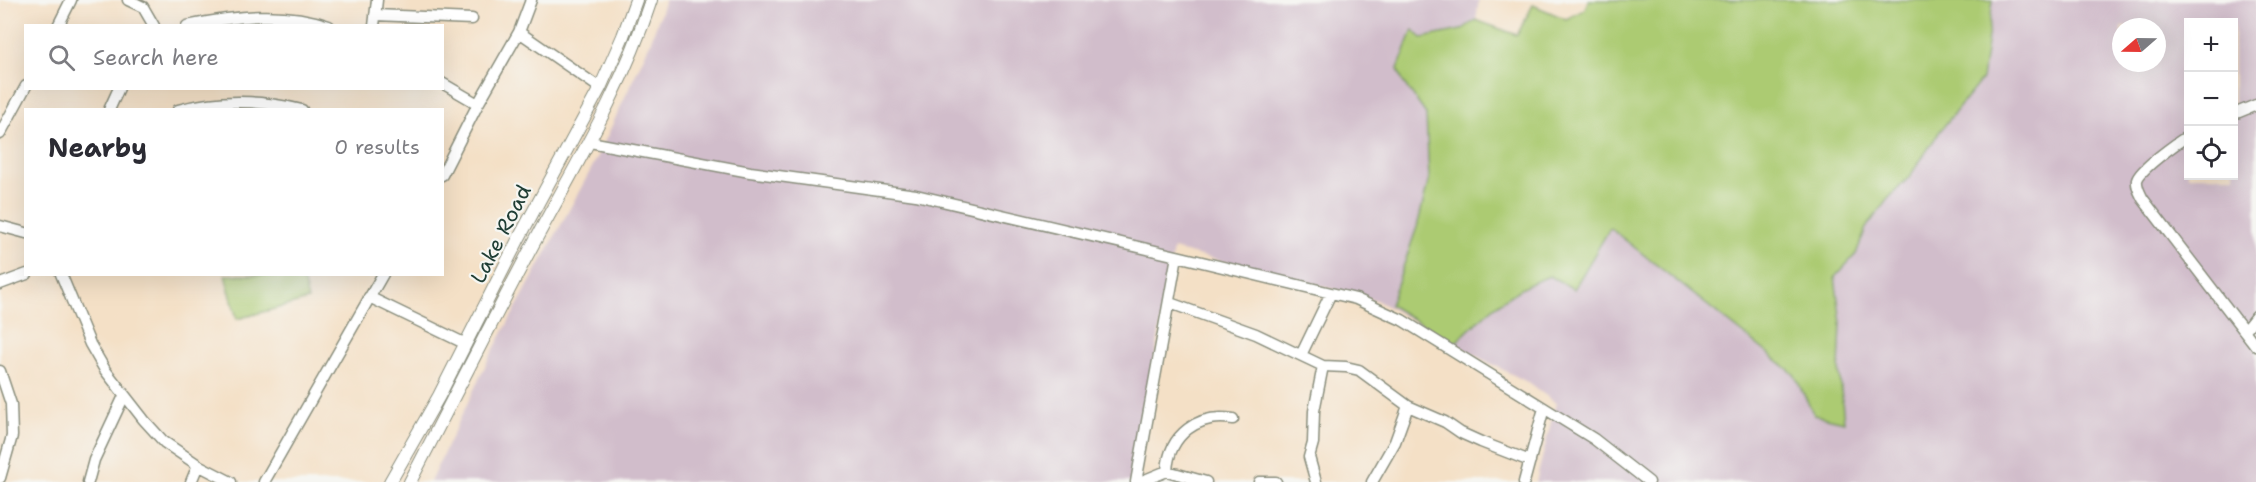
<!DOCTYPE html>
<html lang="en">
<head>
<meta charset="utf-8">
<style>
  :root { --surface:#fff; --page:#f2f2f3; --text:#2b2b33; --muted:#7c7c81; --line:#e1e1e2 }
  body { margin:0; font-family:"Shantell Sans",sans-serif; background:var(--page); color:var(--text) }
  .controls { position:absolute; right:18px; top:18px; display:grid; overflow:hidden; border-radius:0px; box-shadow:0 6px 24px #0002 }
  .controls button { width:54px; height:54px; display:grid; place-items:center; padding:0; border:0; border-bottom:2px solid var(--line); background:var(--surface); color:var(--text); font:30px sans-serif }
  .compass { position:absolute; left:2112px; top:18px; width:54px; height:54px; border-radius:50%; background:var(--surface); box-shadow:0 6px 24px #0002; rotate:250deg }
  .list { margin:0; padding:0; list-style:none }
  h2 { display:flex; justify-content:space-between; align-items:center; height:78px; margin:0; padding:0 24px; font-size:26px }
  h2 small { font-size:20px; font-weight:400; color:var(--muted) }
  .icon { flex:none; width:33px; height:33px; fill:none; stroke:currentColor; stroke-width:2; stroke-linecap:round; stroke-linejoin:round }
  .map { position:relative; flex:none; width:2256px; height:482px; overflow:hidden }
  .search { position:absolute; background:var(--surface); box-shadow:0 6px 24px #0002; left:24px; top:24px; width:420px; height:66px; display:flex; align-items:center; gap:15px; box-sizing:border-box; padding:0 21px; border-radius:0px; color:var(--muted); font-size:22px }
  .panel { position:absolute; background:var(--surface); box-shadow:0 6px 24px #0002; left:24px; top:108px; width:420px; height:168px; border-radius:0px }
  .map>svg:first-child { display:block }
  .industrial { fill:#d1bdcb; fill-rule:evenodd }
  .green { fill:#accb72; stroke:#668453; stroke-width:1.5 }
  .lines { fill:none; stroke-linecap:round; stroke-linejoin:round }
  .minor-casing { stroke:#8a8e7d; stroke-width:13 }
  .major-casing { stroke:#8a8e7d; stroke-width:14 }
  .minor { stroke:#fff; stroke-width:10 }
  .major { stroke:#fff; stroke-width:12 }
  .labels { text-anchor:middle; stroke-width:4.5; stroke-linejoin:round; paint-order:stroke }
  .street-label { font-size:21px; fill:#1f3d34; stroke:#f6f6f2 }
</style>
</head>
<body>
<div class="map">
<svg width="2256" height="482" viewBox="0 0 2256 482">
  <rect width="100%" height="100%" fill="#f6f6f2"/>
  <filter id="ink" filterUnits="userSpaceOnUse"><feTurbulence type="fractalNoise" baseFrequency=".0167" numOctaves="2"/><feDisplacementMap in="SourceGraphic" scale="12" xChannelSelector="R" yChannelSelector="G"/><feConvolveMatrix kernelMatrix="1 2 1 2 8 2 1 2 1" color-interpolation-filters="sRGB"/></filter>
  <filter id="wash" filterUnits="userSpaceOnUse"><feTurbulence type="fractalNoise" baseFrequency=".008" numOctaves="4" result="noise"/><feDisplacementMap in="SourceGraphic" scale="24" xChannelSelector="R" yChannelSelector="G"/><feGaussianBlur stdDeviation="1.35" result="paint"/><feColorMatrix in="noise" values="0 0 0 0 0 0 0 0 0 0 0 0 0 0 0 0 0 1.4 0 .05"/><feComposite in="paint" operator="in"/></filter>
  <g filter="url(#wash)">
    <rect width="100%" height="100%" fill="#f4e0c6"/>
    <path class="industrial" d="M665 0H1479L1476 20 1517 35 1533 5 1566 19 1584 10 1589 0H2256V482H1536L1556 403 1527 382 1461 348 1376 300 1173 249 1134 482H430L487 362 596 160 650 43ZM2188 22H2234V176H2188ZM2121 27H2157V63H2121Z"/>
    <path class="green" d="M1589 0H1993L1982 79 1940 131 1910 176 1887 200 1866 228 1856 254 1835 277 1841 323 1839 368 1844 422 1814 415 1794 374 1610 228 1574 289 1550 276C1510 289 1484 315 1454 344L1390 305 1417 227 1429 179 1426 114 1403 82 1398 69 1413 30 1422 38 1461 30 1476 20 1517 35 1533 5 1566 19 1584 10Z
      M225 275H302L308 300 237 319Z"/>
  </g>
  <g filter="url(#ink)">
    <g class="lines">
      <defs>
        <path id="minor" d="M128 0 143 7 154 26
          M375 15 472 19
          M58 26 71 0
          M187 26C233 16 284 10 329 26
          M374 26 377 0
          M519 32 600 88
          M442 83 478 104
          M109 110 119 88
          M178 110C219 99 261 100 302 110
          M2234 114 2256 105
          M0 134 26 86
          M2188 136C2178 142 2140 169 2137 180 2136 187 2140 193 2143 199L2256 346
          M590 142 750 172 916 195 1177 256 1136 482
          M442 175 478 104 519 32 531 0
          M0 226 26 233
          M1177 256 1356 299 1402 320 1544 408
          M61 274 90 344 105 370 144 420 164 442 198 465 231 482
          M0 284 27 274
          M369 297 466 344
          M1170 303 1256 334 1323 366 1346 367 1359 370 1408 406 1445 422 1461 433 1481 442 1530 461
          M2245 330 2256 316
          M1301 355 1331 293
          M0 371 11 404 12 436 0 478
          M1167 471C1169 434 1199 413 1233 419
          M88 482 94 460 124 396
          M191 482 198 465
          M264 482 383 274
          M1140 482 1167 471 1206 482
          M1259 482H1276
          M1316 482 1309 457 1313 443 1314 411 1323 366
          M1372 482 1395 442 1408 406
          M1524 482 1544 408 1594 439 1649 482"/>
        <path id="major" d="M390 482 439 396 518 240 600 88 623 36 636 0
          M410 482C450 405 489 327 530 250 575 166 621 92 651 0"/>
      </defs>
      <use href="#minor" class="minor-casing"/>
      <use href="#major" class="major-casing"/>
      <use href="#minor" class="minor"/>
      <use href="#major" class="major"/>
    </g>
  </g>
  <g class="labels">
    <g class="street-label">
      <text transform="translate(501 234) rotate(-63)" y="7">Lake Road</text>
    </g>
  </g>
</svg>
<div class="controls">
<button>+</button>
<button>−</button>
<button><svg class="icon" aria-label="locate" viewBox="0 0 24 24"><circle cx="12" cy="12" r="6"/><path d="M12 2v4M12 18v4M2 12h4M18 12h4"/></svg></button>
</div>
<svg class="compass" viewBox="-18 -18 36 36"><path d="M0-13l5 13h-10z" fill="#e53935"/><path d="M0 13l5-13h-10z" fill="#7c7c81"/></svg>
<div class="search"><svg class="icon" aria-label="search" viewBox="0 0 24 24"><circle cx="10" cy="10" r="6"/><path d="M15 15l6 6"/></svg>Search here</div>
<section class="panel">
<h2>Nearby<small>0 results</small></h2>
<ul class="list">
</ul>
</section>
</div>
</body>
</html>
